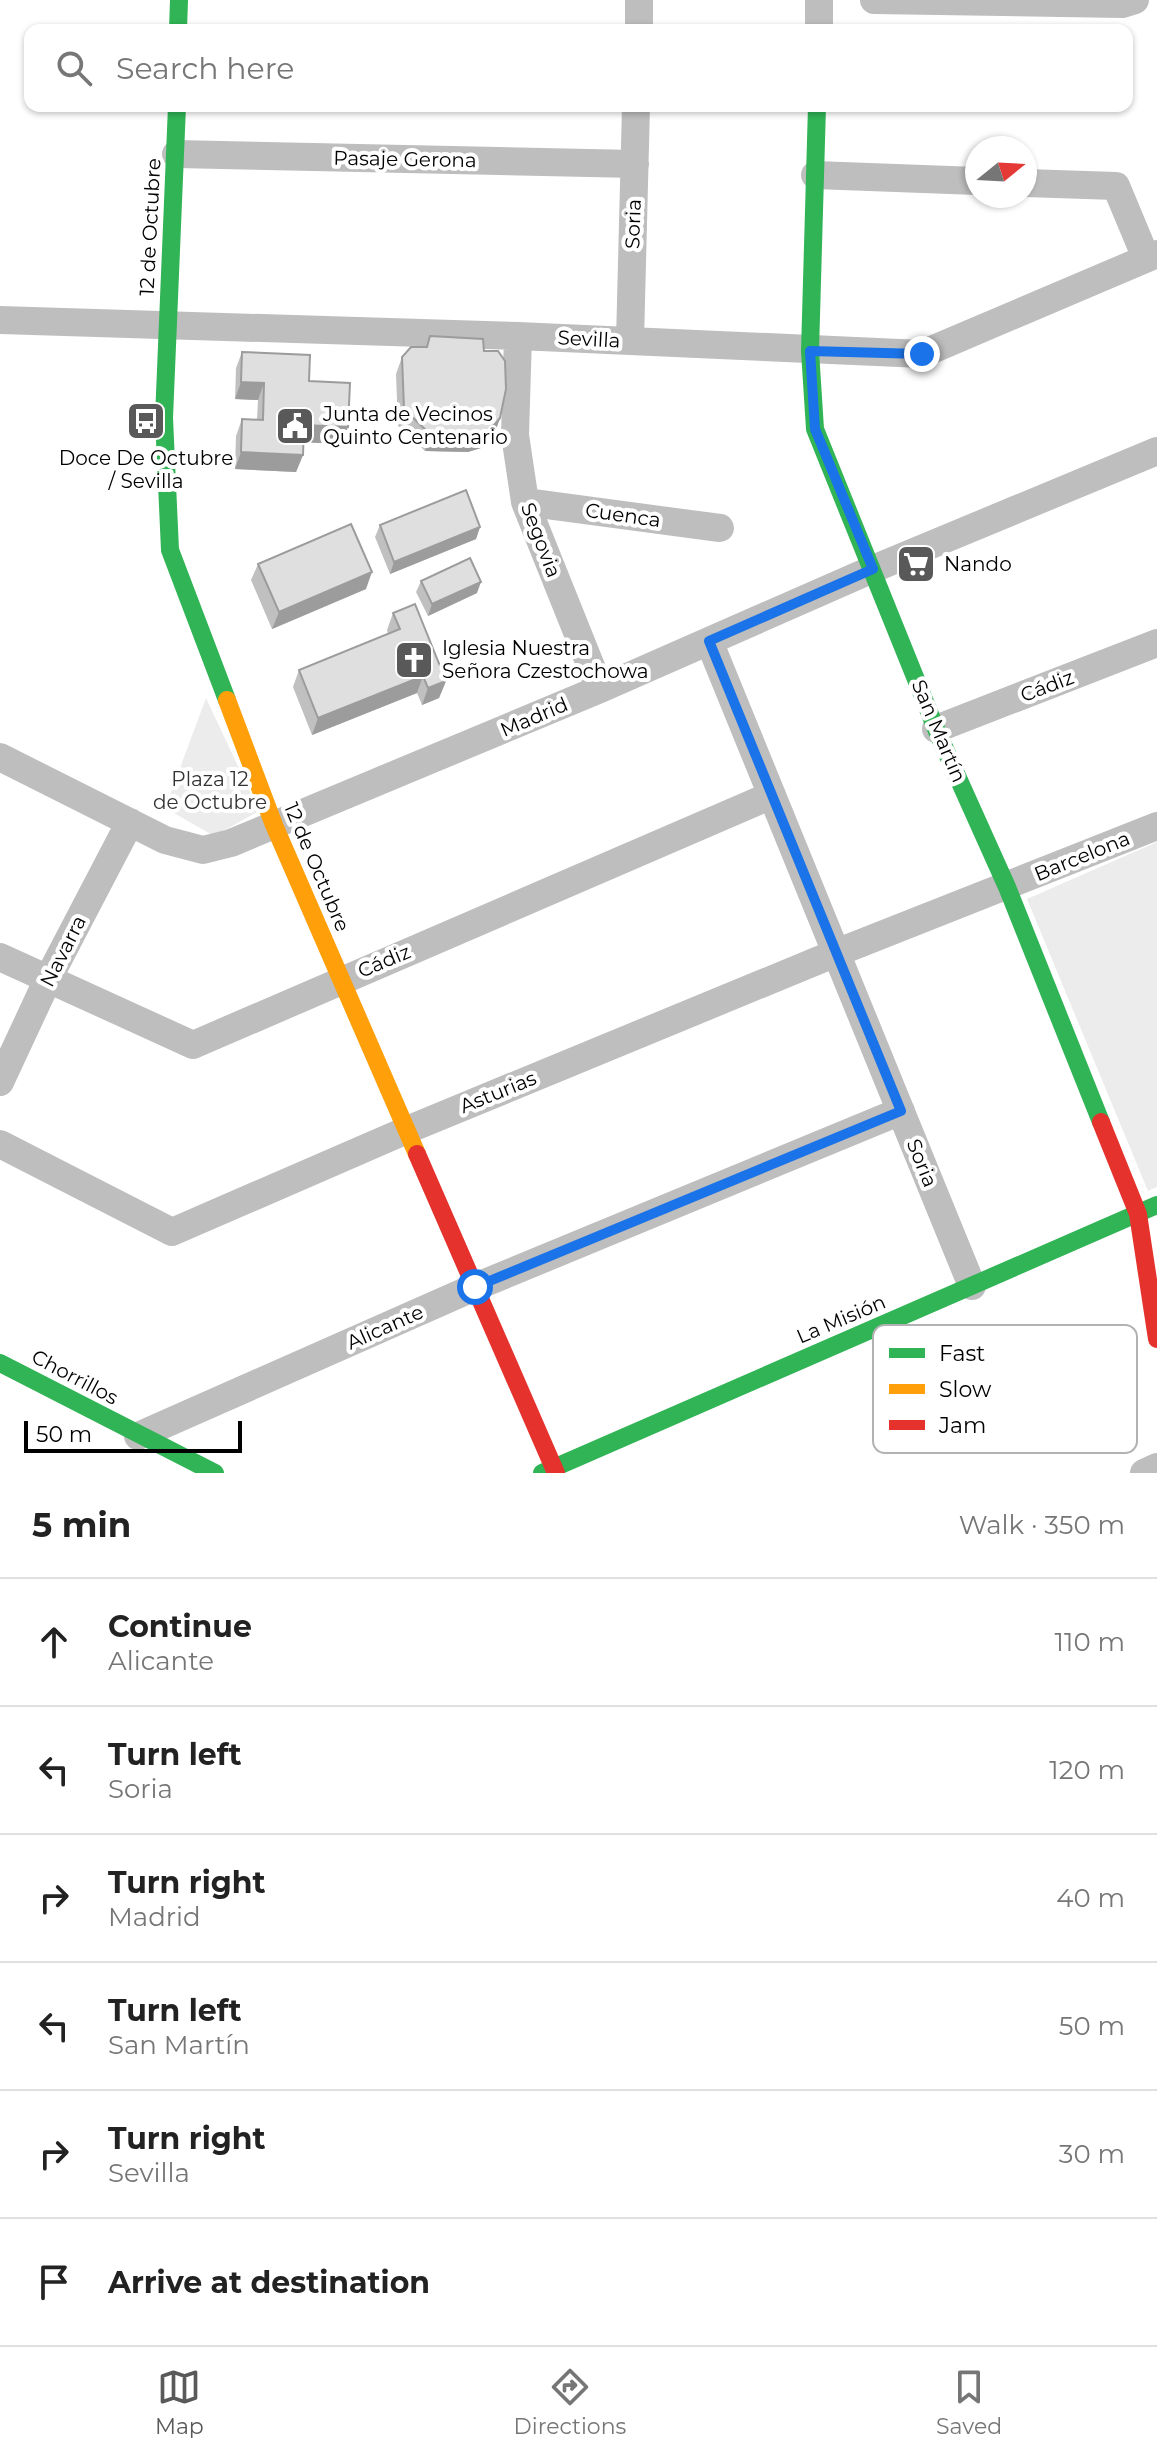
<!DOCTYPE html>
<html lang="en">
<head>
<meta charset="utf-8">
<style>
  :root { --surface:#fff; --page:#f6f6f6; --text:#222; --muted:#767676; --line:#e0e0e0; --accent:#595959 }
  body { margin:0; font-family:Montserrat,sans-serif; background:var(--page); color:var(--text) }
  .compass { position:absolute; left:965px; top:136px; width:72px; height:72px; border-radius:50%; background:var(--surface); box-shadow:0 2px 6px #0004; rotate:72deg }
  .scale { position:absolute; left:24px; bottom:20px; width:218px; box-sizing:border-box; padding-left:8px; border:4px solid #000; border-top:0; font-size:22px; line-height:28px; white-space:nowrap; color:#000; -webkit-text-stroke:6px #fff; paint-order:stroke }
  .stop { position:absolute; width:24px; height:24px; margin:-18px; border:6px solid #1a73e8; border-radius:50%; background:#fff }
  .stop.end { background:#1a73e8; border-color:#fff; box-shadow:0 2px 8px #0008 }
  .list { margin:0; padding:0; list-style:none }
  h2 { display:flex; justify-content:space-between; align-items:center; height:104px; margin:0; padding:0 32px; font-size:34px }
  h2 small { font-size:26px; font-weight:400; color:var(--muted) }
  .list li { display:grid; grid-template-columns:52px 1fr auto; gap:24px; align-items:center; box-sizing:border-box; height:128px; padding:0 32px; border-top:2px solid var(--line) }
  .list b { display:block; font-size:30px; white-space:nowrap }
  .list p { margin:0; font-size:26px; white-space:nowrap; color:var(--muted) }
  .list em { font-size:26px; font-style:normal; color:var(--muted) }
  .icon { flex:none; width:44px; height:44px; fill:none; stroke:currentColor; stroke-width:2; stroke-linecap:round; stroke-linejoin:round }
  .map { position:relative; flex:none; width:1157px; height:1473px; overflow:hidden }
  .search { position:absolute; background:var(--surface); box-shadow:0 2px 6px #0004; left:24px; right:24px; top:24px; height:88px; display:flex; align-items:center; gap:20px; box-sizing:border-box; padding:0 28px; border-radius:16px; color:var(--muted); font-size:30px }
  .sheet { height:872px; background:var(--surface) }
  nav { display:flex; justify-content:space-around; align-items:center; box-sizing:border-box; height:112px; border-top:2px solid var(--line); background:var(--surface); font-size:22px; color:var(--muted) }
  nav a { display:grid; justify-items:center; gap:4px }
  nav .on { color:var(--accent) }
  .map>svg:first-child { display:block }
  .green { fill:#ececec }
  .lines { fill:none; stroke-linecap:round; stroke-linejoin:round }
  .street { stroke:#bebebe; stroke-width:28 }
  .fast { stroke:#30b455; stroke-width:18 }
  .slow { stroke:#ff9f0a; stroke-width:18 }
  .jam { stroke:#e5322d; stroke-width:18 }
  .wall { fill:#c0c0c0 }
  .shaded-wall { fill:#9c9c9c }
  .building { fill:#dfdfdf; stroke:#9c9c9c; stroke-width:2 }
  .route { stroke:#1a73e8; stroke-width:10 }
  .labels { text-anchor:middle; stroke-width:8; stroke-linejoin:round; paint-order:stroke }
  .street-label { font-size:20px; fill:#000; stroke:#fff }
  .poi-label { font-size:20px; fill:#000; stroke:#fff; text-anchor:start }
  .park-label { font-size:20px; fill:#333; stroke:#fff }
  .key { fill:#fff; stroke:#b2b2b2; stroke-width:2 }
  .key-label { font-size:22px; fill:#000 }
</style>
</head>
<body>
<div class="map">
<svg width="1157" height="1473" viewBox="0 0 1157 1473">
  <rect width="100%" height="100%" fill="#fff"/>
  <path class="green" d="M206 698 259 811 214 836 165 808Z
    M1157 842V1187L1148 1191 1027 899Z"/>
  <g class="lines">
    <path class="street" d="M874 0 1122 4 1135 0
      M639 30V0
      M819 30V0
      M176 154 635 164
      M815 175 977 181
      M1025 183 1116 186 1146 258
      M0 320 518 336 922 354 1157 254
      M518 336 515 435 525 502 600 689
      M630 341 636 106
      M525 502 720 528
      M709 641 972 1286
      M936 729 1157 643
      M0 757 165 840 203 850 231 843 600 689 873 569 1157 451
      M0 957 193 1045 772 795
      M0 1082 48 979 130 822
      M0 1144 172 1232 407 1130 836 953 1157 826
      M138 1436 475 1287 901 1111
      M1144 1473 1157 1467"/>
    <path class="fast" d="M178 30 179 0
      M177 106 164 418 170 550 227 700
      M817 106 810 351 815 429 936 729 1007 887 1101 1122
      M0 1363 215 1473
      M542 1473 1157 1205"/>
    <path class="slow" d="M227 700 274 825 417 1154"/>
    <path class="jam" d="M1101 1122 1138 1214 1157 1339
      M417 1154 556 1473"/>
  </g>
  <path class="wall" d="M430 336 484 351 500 418 494 435 484 447 468 452 425 451 398 426 396 374 402 357 426 347Z
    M242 352 309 381 342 444 303 442V455L296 472 235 469 236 436 242 419 257 420 258 400 235 399 236 368Z
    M380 525 480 527 476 539 390 574 375 537Z
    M258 564 366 589 272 629 251 580Z
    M421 581 477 593 428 616 416 592Z
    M393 613 446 681 439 698 422 705 417 693 312 735 293 687 299 670 388 634 387 630Z"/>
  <path class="shaded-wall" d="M241 382 264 383 258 400 235 399Z
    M500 418 494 435 484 447 468 452 425 451 431 435Z
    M304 425 348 427 342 444 298 442Z
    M241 452 303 455 296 472 235 469Z
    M480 527 476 539 390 574 394 562Z
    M372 572 366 589 272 629 279 612Z
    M481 582 477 593 428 616 432 604Z
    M423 676 417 693 312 735 318 718Z
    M446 681 439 698 422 705 428 688Z"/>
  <path class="building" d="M430 336 483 339 484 351H498L505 361 506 389 500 418 490 430 474 435H431L404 409 402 357 411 347H427Z
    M242 352 310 355 309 381 350 383 348 427 304 425 303 455 241 452 242 419 263 420 264 383 241 382Z
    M466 490 480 527 394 562 380 525Z
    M351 524 372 572 279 612 258 564Z
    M470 558 481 582 432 604 421 581Z
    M415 604 446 681 428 688 423 676 318 718 299 670 400 629 393 613Z"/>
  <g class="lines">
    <path class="route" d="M475 1287 901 1111 709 641 873 569 815 429 810 351 922 354"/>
  </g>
  <defs>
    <symbol id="bus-square" viewBox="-11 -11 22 22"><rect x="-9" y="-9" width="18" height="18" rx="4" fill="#595959" stroke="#fff"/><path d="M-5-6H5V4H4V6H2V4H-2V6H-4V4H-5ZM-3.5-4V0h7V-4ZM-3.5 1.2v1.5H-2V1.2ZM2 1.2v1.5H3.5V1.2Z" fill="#fff"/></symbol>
    <symbol id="civic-square" viewBox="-11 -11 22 22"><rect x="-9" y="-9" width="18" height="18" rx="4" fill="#595959" stroke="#fff"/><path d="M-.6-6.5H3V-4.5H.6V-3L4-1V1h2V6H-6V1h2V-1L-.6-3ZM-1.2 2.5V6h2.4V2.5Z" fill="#fff"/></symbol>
    <symbol id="supermarket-square" viewBox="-11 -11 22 22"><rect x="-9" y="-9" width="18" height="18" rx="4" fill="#595959" stroke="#fff"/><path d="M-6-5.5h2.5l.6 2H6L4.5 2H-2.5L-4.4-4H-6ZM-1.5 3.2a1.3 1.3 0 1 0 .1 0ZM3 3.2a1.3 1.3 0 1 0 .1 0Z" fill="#fff"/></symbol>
    <symbol id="church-square" viewBox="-11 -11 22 22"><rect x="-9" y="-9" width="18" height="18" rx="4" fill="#595959" stroke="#fff"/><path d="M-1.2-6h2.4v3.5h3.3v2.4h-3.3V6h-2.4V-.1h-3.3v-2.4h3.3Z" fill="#fff"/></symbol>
  </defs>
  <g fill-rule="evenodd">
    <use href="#bus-square" x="124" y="399" width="44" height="44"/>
    <use href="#civic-square" x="273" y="404" width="44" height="44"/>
    <use href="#supermarket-square" x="894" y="542" width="44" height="44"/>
    <use href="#church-square" x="392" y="638" width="44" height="44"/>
  </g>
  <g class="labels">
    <g class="street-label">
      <text transform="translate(405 159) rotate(1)" y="7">Pasaje Gerona</text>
      <text transform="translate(633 224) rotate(-88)" y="7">Soria</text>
      <text transform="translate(150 227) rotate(-87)" y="7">12 de Octubre</text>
      <text transform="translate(589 339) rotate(3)" y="7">Sevilla</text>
      <text transform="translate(623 515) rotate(8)" y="7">Cuenca</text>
      <text transform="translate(541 540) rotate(69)" y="7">Segovia</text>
      <text transform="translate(1047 686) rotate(-21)" y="7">Cádiz</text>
      <text transform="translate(534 717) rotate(-23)" y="7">Madrid</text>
      <text transform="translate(939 731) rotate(67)" y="7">San Martín</text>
      <text transform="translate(1082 856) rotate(-22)" y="7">Barcelona</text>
      <text transform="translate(317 867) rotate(67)" y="7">12 de Octubre</text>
      <text transform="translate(63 951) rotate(-63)" y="7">Navarra</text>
      <text transform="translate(384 961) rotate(-23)" y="7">Cádiz</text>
      <text transform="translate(498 1092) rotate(-22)" y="7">Asturias</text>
      <text transform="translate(922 1163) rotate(68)" y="7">Soria</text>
      <text transform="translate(841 1319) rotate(-23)" y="7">La Misión</text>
      <text transform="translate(385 1327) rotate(-24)" y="7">Alicante</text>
      <text transform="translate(75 1377) rotate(28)" y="7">Chorrillos</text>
    </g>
    <g class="poi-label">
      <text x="323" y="421">Junta de Vecinos<tspan x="323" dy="23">Quinto Centenario</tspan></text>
      <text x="146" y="465" text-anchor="middle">Doce De Octubre<tspan x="146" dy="23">/ Sevilla</tspan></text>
      <text x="944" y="571">Nando</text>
      <text x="442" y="655">Iglesia Nuestra<tspan x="442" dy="23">Señora Czestochowa</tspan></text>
    </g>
    <g class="park-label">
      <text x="210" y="786">Plaza 12<tspan x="210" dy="23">de Octubre</tspan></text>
    </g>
  </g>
  <rect x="873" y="1325" width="264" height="128" rx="12" class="key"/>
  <rect x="889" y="1348" width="36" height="10" fill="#30b455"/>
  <rect x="889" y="1384" width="36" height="10" fill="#ff9f0a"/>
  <rect x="889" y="1420" width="36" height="10" fill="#e5322d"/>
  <g class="key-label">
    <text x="939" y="1361">Fast</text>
    <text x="939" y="1397">Slow</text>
    <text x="939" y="1433">Jam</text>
  </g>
</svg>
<svg class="compass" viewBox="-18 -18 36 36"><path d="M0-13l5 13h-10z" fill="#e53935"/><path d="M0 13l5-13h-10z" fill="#767676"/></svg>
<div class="scale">50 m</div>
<div class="stop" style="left:475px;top:1287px"></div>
<div class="stop end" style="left:922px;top:354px"></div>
<div class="search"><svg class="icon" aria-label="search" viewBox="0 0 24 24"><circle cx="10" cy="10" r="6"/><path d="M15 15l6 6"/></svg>Search here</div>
</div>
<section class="sheet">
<h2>5 min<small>Walk · 350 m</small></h2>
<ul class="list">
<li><svg class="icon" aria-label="ahead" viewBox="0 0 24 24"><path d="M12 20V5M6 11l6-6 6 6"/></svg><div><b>Continue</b><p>Alicante</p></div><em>110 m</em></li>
<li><svg class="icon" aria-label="left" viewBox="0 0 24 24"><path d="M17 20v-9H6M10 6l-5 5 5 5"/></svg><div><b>Turn left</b><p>Soria</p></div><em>120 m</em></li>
<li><svg class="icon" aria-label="right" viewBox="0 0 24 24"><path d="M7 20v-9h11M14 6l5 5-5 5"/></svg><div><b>Turn right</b><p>Madrid</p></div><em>40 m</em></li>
<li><svg class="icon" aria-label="left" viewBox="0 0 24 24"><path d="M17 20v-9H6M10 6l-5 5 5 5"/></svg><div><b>Turn left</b><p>San Martín</p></div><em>50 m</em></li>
<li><svg class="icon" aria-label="right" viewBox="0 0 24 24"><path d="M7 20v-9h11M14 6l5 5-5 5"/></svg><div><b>Turn right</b><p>Sevilla</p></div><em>30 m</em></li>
<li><svg class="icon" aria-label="arrive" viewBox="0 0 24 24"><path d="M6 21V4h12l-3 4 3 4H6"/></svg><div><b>Arrive at destination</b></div></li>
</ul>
</section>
<nav>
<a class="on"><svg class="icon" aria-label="map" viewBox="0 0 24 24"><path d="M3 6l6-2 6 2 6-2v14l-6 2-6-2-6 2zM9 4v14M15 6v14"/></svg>Map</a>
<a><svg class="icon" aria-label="directions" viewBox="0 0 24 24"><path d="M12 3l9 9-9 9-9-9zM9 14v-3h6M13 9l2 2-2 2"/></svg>Directions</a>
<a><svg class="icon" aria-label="saved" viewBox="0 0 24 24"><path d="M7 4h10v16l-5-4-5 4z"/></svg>Saved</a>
</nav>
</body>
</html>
